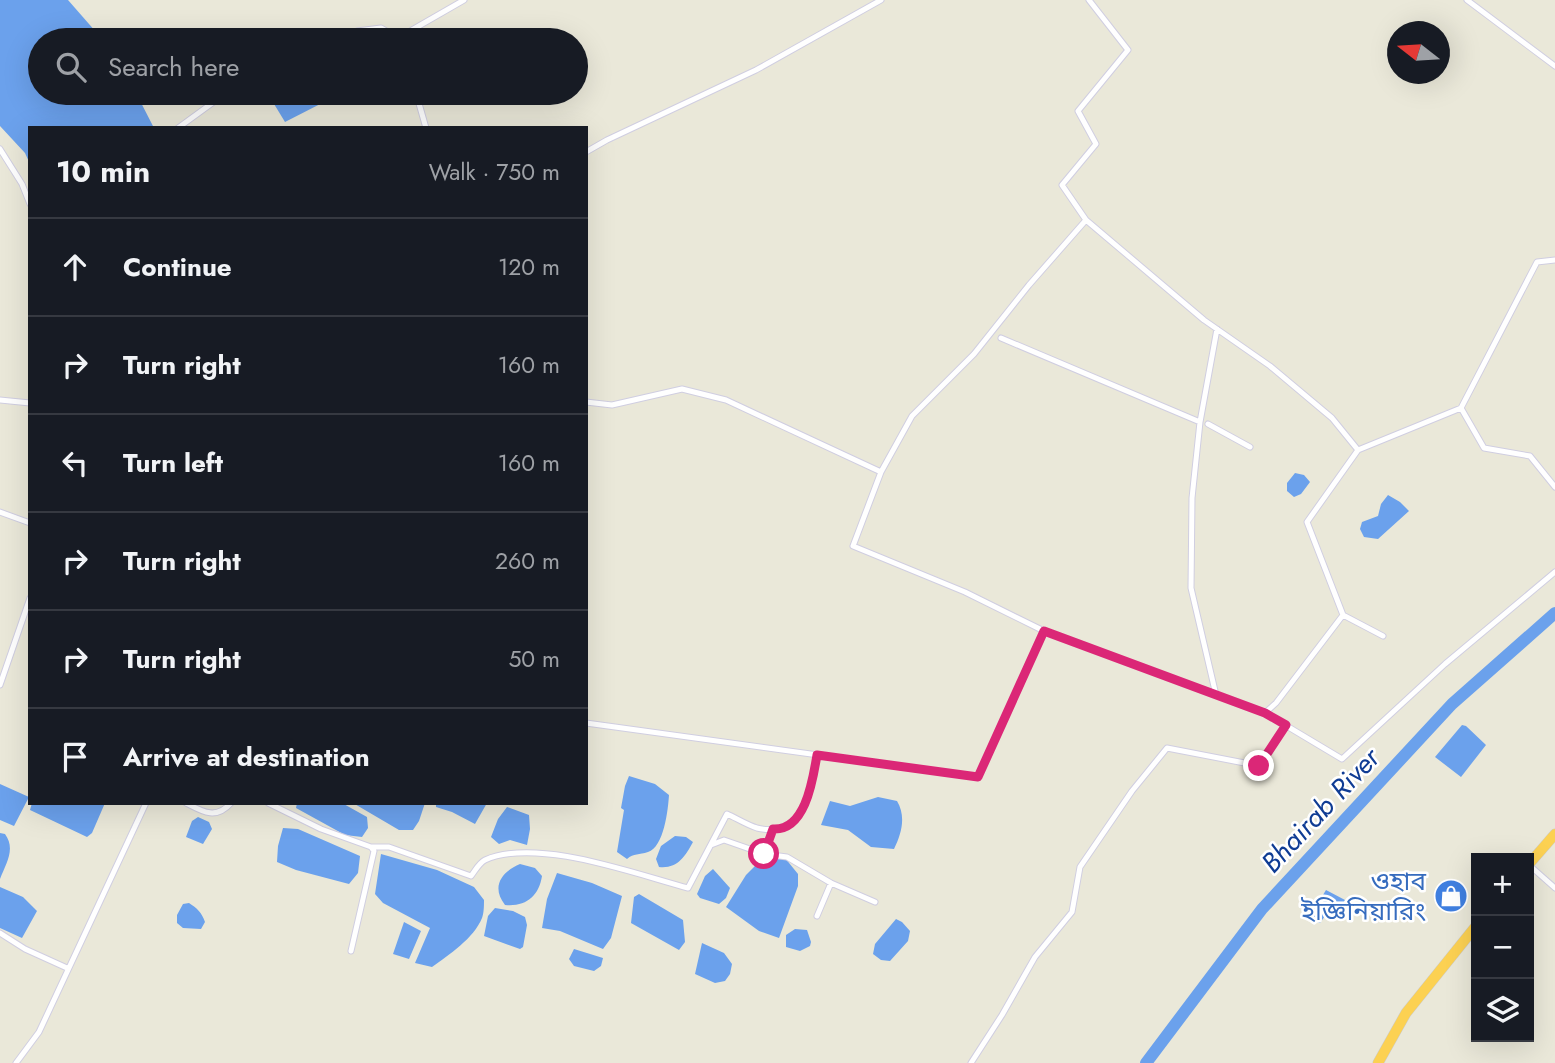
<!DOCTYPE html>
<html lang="en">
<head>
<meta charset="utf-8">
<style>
  :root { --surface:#171b24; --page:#20242c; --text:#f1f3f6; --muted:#9ea1a6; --line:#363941 }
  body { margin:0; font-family:Jost,"Noto Sans Bengali",sans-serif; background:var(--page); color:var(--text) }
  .controls { position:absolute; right:21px; bottom:21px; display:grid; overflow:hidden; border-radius:0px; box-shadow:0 7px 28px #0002 }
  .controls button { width:63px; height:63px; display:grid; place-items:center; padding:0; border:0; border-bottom:2px solid var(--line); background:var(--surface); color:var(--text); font:35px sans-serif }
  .compass { position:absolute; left:1387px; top:21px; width:63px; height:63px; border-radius:50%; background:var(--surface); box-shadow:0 7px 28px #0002; rotate:287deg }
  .stop { position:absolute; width:21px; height:21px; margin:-16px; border:5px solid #db2777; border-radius:50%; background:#fff }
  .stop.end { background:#db2777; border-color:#fff; box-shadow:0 2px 7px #0008 }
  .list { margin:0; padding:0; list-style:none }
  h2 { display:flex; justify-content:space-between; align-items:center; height:91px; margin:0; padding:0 28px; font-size:30px }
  h2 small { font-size:23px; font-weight:400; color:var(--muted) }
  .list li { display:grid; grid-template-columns:46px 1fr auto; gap:21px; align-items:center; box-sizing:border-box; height:98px; padding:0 28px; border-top:2px solid var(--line) }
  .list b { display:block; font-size:26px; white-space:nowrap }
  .list em { font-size:23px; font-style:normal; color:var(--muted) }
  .icon { flex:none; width:38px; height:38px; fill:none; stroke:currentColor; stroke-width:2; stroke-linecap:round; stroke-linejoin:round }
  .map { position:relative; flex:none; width:1555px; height:1063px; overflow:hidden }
  .search { position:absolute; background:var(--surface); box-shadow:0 7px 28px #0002; left:28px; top:28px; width:560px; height:77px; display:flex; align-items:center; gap:18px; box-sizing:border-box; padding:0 24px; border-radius:38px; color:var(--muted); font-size:26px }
  .panel { position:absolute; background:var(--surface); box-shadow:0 7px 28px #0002; left:28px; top:126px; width:560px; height:679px; border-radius:0px }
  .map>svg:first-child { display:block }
  .water { fill:#6ba1ec }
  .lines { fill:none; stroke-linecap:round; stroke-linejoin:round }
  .river { stroke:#6ba1ec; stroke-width:12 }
  .street-casing { stroke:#d0cee1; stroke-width:7 }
  .highway-casing { stroke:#cbcbcb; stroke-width:11 }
  .street { stroke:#fff; stroke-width:5 }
  .highway { stroke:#fcd152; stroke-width:10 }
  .route { stroke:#db2777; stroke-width:9 }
  .labels { text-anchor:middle; stroke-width:5; stroke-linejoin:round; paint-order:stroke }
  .shop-label { font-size:26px; fill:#366cbe; stroke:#fff; text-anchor:end }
  .water-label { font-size:28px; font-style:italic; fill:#0f3c94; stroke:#fff }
</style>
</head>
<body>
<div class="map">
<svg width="1555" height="1063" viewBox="0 0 1555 1063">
  <rect width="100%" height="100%" fill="#eae8d9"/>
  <path class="water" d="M0 0H68L103 40H40V93H136L154 128H30V164L25 153 0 126Z
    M271 93H323L328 100 285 122 271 99Z
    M1295 473 1304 475 1310 482 1301 494 1294 497 1287 491V483Z
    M1388 495 1400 502 1409 511 1378 539 1364 537 1360 529 1362 522 1378 516 1381 504Z
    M1462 725 1466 726 1486 745 1461 777 1435 757Z
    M629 776 655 784 669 795C668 810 664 847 648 852 639 855 634 853 627 859L617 852 624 810 621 808 625 786Z
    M0 784 29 797 14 826 0 820Z
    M878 797 897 801C906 816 902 833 894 849L871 847 848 830 821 825 830 801 850 806Z
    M32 803H105L92 833 87 837 30 810Z
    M297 803H342L367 817 368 828 362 837 345 835 296 808Z
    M353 803H425L419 821 413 830H399Z
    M436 803H487L475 824 452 812 436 807Z
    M507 807 529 815 530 829 527 845 510 840 499 844 491 837 498 819Z
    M198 817 209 822 212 829 203 844 186 837 192 821Z
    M283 828 298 829 360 856 358 873 349 884 296 870 277 862 278 846Z
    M0 833 5 834C16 849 6 863 0 879Z
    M675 836 686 837 693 842C685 857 677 869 659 867L656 859 661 846Z
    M381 854 437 870 474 887 484 900C484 905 484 913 482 918 474 938 449 955 432 967L415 963 430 928 383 903 375 894Z
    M764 857 785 858 798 874V886L779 938 759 931 726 907 746 875Z
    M520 864 535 868 542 876C539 896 526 907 505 905 491 887 501 872 520 864Z
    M713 869 730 888 726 898 719 904 700 898 697 894 705 876Z
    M557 873 592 883 622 896 611 938 603 949 560 931 542 928 547 899Z
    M0 887 23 897 37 911 22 938 0 928Z
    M1326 890 1345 900 1333 920 1325 916 1320 923 1313 920 1312 913Z
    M639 894 683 920 685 942 679 950 631 923 634 897Z
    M189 903C197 908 202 913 205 922L201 929 183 928 177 923V915L183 904Z
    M495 908 513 911 525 917 527 925 523 947 520 949 484 936 488 916Z
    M896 919 902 922 910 931 908 941 890 961 881 960 873 954 875 944Z
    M404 922 421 931 409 959 393 954Z
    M795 929 807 930 811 942 810 946 800 951 786 947V935Z
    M702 943 724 953 732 964 730 974 725 981 715 983 695 974Z
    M574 949 603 958 601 966 594 971 574 966 569 959Z"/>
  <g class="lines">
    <path class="river" d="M1146 1063 1262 909 1452 704 1555 613"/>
    <defs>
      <path id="street" d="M1089 0 1128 50 1078 111 1096 144 1062 185 1086 220 1204 320 1270 366 1332 418 1358 450 1307 522 1343 615 1276 703 1265 713
        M1467 0 1555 66
        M329 40 357 31 381 28 398 38
        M398 40V38L464 0
        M416 93 426 128
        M178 128 226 93
        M0 149 22 184 30 204
        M586 152 607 140 756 70 881 0
        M1086 220 1029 285 974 354 912 416 881 472 853 546 965 592 1044 631 1265 713 1342 759 1445 664 1555 572
        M1555 260 1537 262 1461 408 1484 448 1530 456 1555 487
        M1001 338 1200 422 1217 329
        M0 400 30 403
        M586 402 612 405 682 389 726 400 881 472
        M1200 422 1192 498 1191 588 1216 695
        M1208 424 1250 447
        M1358 450 1461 408
        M0 512 30 523
        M1343 615 1383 636
        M0 685 30 598
        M586 723 978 777 1044 631
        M186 803C203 812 216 820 231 803
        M268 803 321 829 371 847 374 851 351 951
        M711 845 724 840 764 854 787 857 831 883 875 902
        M371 847H389L471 876C475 871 479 863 485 860 537 837 635 874 688 888L727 814C736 818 747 825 757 828 804 839 812 789 817 755
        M764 854 773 829
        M1529 865 1555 888
        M817 916 831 883
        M0 933 25 949 67 968
        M16 1063 39 1032 146 803
        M971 1063 1002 1015 1035 957 1072 912 1080 867 1132 791 1167 748 1260 766 1286 725"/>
      <path id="highway" d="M1529 864 1555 834
        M1378 1063 1406 1013 1476 926"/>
    </defs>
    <use href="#street" class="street-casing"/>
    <use href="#highway" class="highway-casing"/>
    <use href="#street" class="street"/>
    <use href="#highway" class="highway"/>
  </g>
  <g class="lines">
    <path class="route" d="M764 854 773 829C806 831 813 778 817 755L978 777 1044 631 1265 713 1286 725 1259 766"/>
  </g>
  <defs>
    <symbol id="shop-disc" viewBox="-11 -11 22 22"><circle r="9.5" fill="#3f7fe0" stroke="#fff"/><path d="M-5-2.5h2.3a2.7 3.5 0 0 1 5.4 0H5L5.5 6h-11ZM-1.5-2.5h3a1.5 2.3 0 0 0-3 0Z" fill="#fff"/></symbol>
  </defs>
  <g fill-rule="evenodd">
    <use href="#shop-disc" x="1432" y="877" width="38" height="38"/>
  </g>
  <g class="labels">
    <g class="shop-label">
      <text x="1426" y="890">ওহাব<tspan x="1426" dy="30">ইজ্ঞিনিয়ারিং</tspan></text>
    </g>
    <g class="water-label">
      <text transform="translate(1320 810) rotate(-47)" y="10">Bhairab River</text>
    </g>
  </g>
</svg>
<div class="controls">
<button>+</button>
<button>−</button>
<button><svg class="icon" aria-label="layers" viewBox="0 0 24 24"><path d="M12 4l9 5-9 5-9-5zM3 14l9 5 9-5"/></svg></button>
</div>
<svg class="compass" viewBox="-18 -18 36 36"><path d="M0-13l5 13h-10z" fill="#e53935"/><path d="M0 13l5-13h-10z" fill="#9ea1a6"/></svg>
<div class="stop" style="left:764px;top:854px"></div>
<div class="stop end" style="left:1259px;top:766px"></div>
<div class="search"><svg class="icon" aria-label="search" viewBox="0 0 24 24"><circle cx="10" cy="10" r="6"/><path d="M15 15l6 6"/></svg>Search here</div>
<section class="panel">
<h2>10 min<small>Walk · 750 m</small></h2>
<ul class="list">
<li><svg class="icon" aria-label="ahead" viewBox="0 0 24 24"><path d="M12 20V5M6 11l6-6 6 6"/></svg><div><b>Continue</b></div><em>120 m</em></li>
<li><svg class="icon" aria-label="right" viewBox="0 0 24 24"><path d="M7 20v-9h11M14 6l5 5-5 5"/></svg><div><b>Turn right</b></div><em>160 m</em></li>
<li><svg class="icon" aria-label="left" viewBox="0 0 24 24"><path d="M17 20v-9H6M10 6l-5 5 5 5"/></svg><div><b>Turn left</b></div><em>160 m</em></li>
<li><svg class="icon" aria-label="right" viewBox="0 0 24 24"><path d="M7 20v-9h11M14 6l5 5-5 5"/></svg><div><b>Turn right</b></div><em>260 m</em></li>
<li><svg class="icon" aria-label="right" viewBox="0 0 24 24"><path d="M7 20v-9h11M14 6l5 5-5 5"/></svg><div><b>Turn right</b></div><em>50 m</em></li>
<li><svg class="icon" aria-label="arrive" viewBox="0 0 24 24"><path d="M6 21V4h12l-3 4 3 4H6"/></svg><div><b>Arrive at destination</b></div></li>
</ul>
</section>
</div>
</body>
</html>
